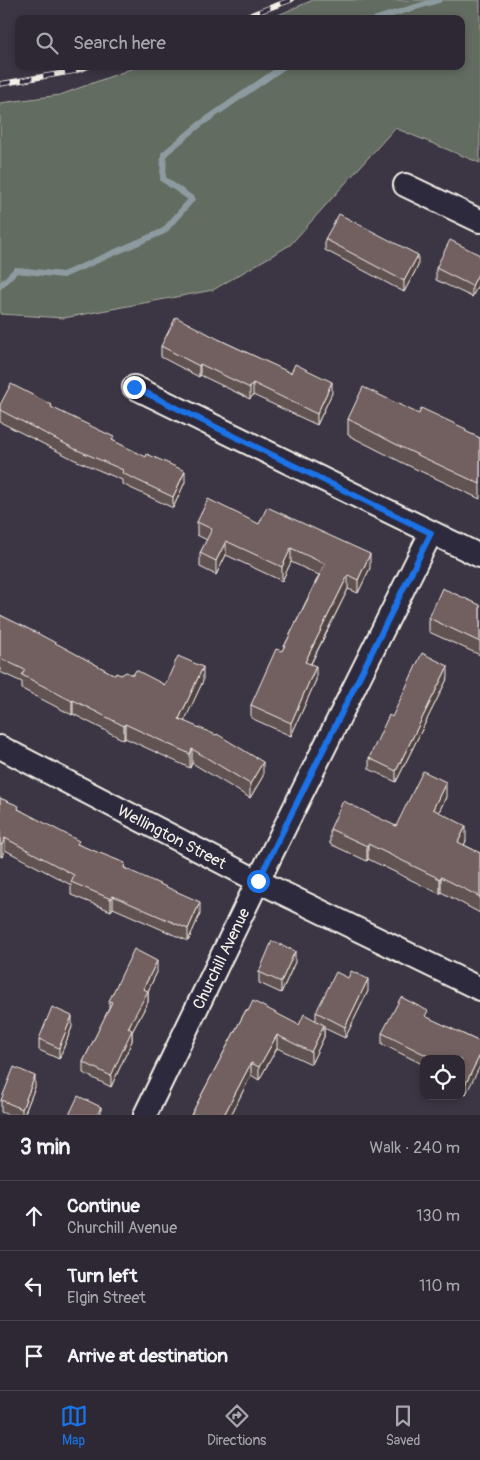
<!DOCTYPE html>
<html lang="en">
<head>
<meta charset="utf-8">
<style>
  :root { --surface:#2d2833; --page:#35303b; --text:#f1f3f6; --muted:#a7a6ac; --line:#48444e; --accent:#1a73e8 }
  body { margin:0; font-family:Pangolin,sans-serif; background:var(--page); color:var(--text) }
  .controls { position:absolute; right:15px; bottom:15px; display:grid; overflow:hidden; border-radius:10px; box-shadow:0 2px 8px #0003 }
  .controls button { width:45px; height:45px; display:grid; place-items:center; padding:0; border:0; border-bottom:1px solid var(--line); background:var(--surface); color:var(--text); font:25px sans-serif }
  .stop { position:absolute; width:15px; height:15px; margin:-11px; border:4px solid #1a73e8; border-radius:50%; background:#fff }
  .stop.end { background:#1a73e8; border-color:#fff; box-shadow:0 1px 5px #0008 }
  .list { margin:0; padding:0; list-style:none }
  h2 { display:flex; justify-content:space-between; align-items:center; height:65px; margin:0; padding:0 20px; font-size:21px }
  h2 small { font-size:16px; font-weight:400; color:var(--muted) }
  .list li { display:grid; grid-template-columns:32px 1fr auto; gap:15px; align-items:center; box-sizing:border-box; height:70px; padding:0 20px; border-top:1px solid var(--line) }
  .list b { display:block; font-size:19px; white-space:nowrap }
  .list p { margin:0; font-size:16px; white-space:nowrap; color:var(--muted) }
  .list em { font-size:16px; font-style:normal; color:var(--muted) }
  .icon { flex:none; width:28px; height:28px; fill:none; stroke:currentColor; stroke-width:2; stroke-linecap:round; stroke-linejoin:round }
  .map { position:relative; flex:none; width:480px; height:1115px; overflow:hidden }
  .search { position:absolute; background:var(--surface); box-shadow:0 2px 8px #0003; left:15px; right:15px; top:15px; height:55px; display:flex; align-items:center; gap:12px; box-sizing:border-box; padding:0 18px; border-radius:10px; color:var(--muted); font-size:19px }
  .sheet { height:275px; background:var(--surface) }
  nav { display:flex; justify-content:space-around; align-items:center; box-sizing:border-box; height:70px; border-top:1px solid var(--line); background:var(--surface); font-size:14px; color:var(--muted) }
  nav a { display:grid; justify-items:center; gap:2px }
  nav .on { color:var(--accent) }
  .map>svg:first-child { display:block }
  .green { fill:#646c60; stroke:#acaea4 }
  .lines { fill:none; stroke-linecap:round; stroke-linejoin:round }
  .stream { stroke:#8d9ba0; stroke-width:6 }
  .minor-casing { stroke:#f4f1e8; stroke-width:26 }
  .minor { stroke:#2f2a3d; stroke-width:22 }
  .rail-casing { stroke:#f4f1e8; stroke-width:5.5 }
  .rail { stroke:#2f2a3d; stroke-width:4; stroke-dasharray:11; stroke-linecap:butt }
  .wall { fill:#625252; stroke:#f4f1e8 }
  .shaded-wall { fill:#504242; stroke:#f4f1e8 }
  .building { fill:#725f5f; stroke:#f4f1e8 }
  .route { stroke:#1a73e8; stroke-width:6 }
  .labels { text-anchor:middle; stroke-width:4; stroke-linejoin:round; paint-order:stroke }
  .street-label { font-size:16px; fill:#f4f1e8; stroke:#2f2a3d }
</style>
</head>
<body>
<div class="map">
<svg width="480" height="1115" viewBox="0 0 480 1115">
  <rect width="100%" height="100%" fill="#3c3544"/>
  <filter id="ink" filterUnits="userSpaceOnUse"><feTurbulence type="fractalNoise" baseFrequency=".02" numOctaves="2"/><feDisplacementMap in="SourceGraphic" scale="10" xChannelSelector="R" yChannelSelector="G"/><feConvolveMatrix kernelMatrix="1 2 1 2 8 2 1 2 1" color-interpolation-filters="sRGB"/></filter>
  <g filter="url(#ink)">
    <path class="green" d="M313 0H480V163L395 128 290 245 213 290 64 318 0 314V103L60 95 139 66H461V19H269Z"/>
    <g class="lines">
      <path class="stream" d="M376 19 439 0
        M0 286 16 270 63 275 164 231 192 199 163 179 164 154 199 125 284 66"/>
      <defs>
        <g id="minor">
          <path d="M405 185 480 221"/>
          <path d="M134 387 480 556"/>
          <path id="s1" d="M0 747 258 881 480 989"/>
          <path id="s2" d="M145 1115 258 881 431 533"/>
        </g>
      </defs>
      <use href="#minor" class="minor-casing"/>
      <use href="#minor" class="minor"/>
      <defs>
        <path id="rail" d="M239 19 291 0
          M0 84 75 71 90 66"/>
      </defs>
      <use href="#rail" class="rail-casing"/>
      <use href="#rail" class="rail"/>
    </g>
    <path class="wall" d="M325 239 418 266 404 292 325 250Z
      M480 255V281L472 297 436 280V268Z
      M220 340 332 393 317 425 253 395 250 399 200 375 199 377 161 357V346Z
      M0 405 52 408 114 441 185 482 173 508 122 484V480L75 460 0 422Z
      M419 414 466 432 480 438V499L403 463 348 435V419Z
      M197 522 259 524 370 568 358 593 348 589 311 664 316 680 291 736 251 718V705L282 651 319 575 291 562 282 581 226 555 216 575 200 567V553L207 540 197 535Z
      M480 605V655L429 632V618Z
      M0 615 115 675H133L165 685 203 681 184 721 263 776 250 798 192 763 190 768 125 738 124 740 73 714 72 715 22 689V682L0 672Z
      M448 677 396 782 369 769V758L392 717Z
      M446 797 439 812 466 841 464 845 480 853V913L441 892 440 894 368 859 367 861 330 844V829L396 826Z
      M0 798 79 845 125 868 200 914 188 941 113 908 111 911 71 895V885L5 850 2 857 0 856Z
      M295 962 281 993 259 983V972Z
      M157 972 148 991V1002L132 1032V1041L111 1087 83 1073V1062L109 1009V1001Z
      M368 991 345 1038 324 1028V1037L311 1064 277 1048 259 1080 251 1075 231 1115H191L246 1010 299 1025 316 1020V1012Z
      M428 1018 480 1042 466 1094 461 1092V1059H424V1065L382 1044V1033Z
      M72 1027 59 1059 39 1050V1039Z
      M35 1087 24 1115H9L1 1112V1100Z"/>
    <path class="shaded-wall" d="M418 255V266L404 292V281Z
      M480 270V281L472 297V286Z
      M200 364V375L199 377V366Z
      M332 382V393L317 425V414Z
      M253 383V395L250 399V388Z
      M185 471V482L173 508V497Z
      M226 541V555L216 575V561Z
      M291 548V562L282 581V567Z
      M370 554V568L358 593V580Z
      M348 575V589L305 675V662Z
      M316 666V680L291 736V723Z
      M448 666V677L396 782V771Z
      M203 667V681L179 733V719Z
      M73 700V714L72 715V701Z
      M125 724V738L124 740V726Z
      M192 749V763L190 768V754Z
      M263 762V776L250 798V784Z
      M446 782V797L433 824V809Z
      M466 826V841L458 857V842Z
      M5 838V850L2 857V845Z
      M368 844V859L367 861V846Z
      M441 877V892L440 894V879Z
      M113 896V908L111 911V899Z
      M200 902V914L188 941V929Z
      M295 951V962L281 993V982Z
      M157 961V972L148 991V1002L132 1032V1041L111 1087V1076L143 989Z
      M368 979V991L345 1038V1027Z
      M72 1016V1027L59 1059V1048Z
      M324 1025V1037L311 1064V1052Z
      M277 1035V1048L259 1080V1067Z
      M480 1055V1066L466 1094V1083Z
      M251 1063V1075L231 1115H224Z
      M35 1076V1087L24 1115H22V1109Z
      M101 1107V1115H97Z"/>
    <path class="building" d="M339 214 418 255 404 281 325 239Z
      M450 240 480 255V270L472 286 436 268Z
      M176 317 220 340 291 373 295 364 332 382 317 414 253 383 250 388 200 364 199 366 161 346Z
      M11 384 52 405 51 407 114 437 112 440 146 457 147 454 185 471 173 497 122 473 123 470 75 449 0 410V405Z
      M363 387 419 414 421 408 466 429 465 431 480 438V484L403 448 348 419Z
      M208 499 259 524 267 507 370 554 358 580 348 575 305 662 316 666 291 723 251 705 276 649 282 651 325 564 291 548 282 567 226 541 216 561 200 553 212 529 197 522Z
      M442 588 480 605V642L429 618Z
      M0 615 37 633 115 675 116 673 121 675 126 672 133 675 136 670 165 685 178 656 203 667 179 719 216 735 217 734 263 762 250 784 192 749 190 754 125 724 124 726 73 700 72 701 22 675 25 670 0 658Z
      M422 653 448 666 396 771 369 758 389 715 392 717Z
      M423 771 446 782 433 809 466 826 458 842 480 853V897L441 877 440 879 368 844 367 846 330 829 343 801 396 826Z
      M0 798 19 806 18 809 79 841 77 844 125 863 124 868 200 902 188 929 113 896 111 899 71 882 74 875 5 838 2 845 0 844Z
      M272 941 295 951 281 982 259 972Z
      M134 949 157 961 143 989 148 991 128 1028 132 1030 111 1076 83 1062 112 1002 109 1001Z
      M351 971 368 979 345 1027 316 1012 336 972 348 978Z
      M401 997 428 1011 425 1016 480 1042V1055L466 1083 461 1081V1059H434L382 1033Z
      M253 1001 299 1025 304 1014 324 1025 311 1052 277 1035 259 1067 251 1063 224 1115H191L246 1010 248 1011Z
      M52 1007 72 1016 59 1048 39 1039Z
      M14 1067 35 1076 22 1109 1 1100Z
      M78 1096 101 1107 97 1115H69Z"/>
  </g>
  <g class="lines" filter="url(#ink)">
    <path class="route" d="M134 387 431 533 258 881"/>
  </g>
  <g class="labels">
    <g class="street-label">
      <text dy="6" stroke="none"><textPath href="#s1" startOffset="194">Wellington Street</textPath></text>
      <text dy="6" stroke="none"><textPath href="#s2" startOffset="174">Churchill Avenue</textPath></text>
    </g>
  </g>
</svg>
<div class="controls">
<button><svg class="icon" aria-label="locate" viewBox="0 0 24 24"><circle cx="12" cy="12" r="6"/><path d="M12 2v4M12 18v4M2 12h4M18 12h4"/></svg></button>
</div>
<div class="stop" style="left:258px;top:881px"></div>
<div class="stop end" style="left:134px;top:387px"></div>
<div class="search"><svg class="icon" aria-label="search" viewBox="0 0 24 24"><circle cx="10" cy="10" r="6"/><path d="M15 15l6 6"/></svg>Search here</div>
</div>
<section class="sheet">
<h2>3 min<small>Walk · 240 m</small></h2>
<ul class="list">
<li><svg class="icon" aria-label="ahead" viewBox="0 0 24 24"><path d="M12 20V5M6 11l6-6 6 6"/></svg><div><b>Continue</b><p>Churchill Avenue</p></div><em>130 m</em></li>
<li><svg class="icon" aria-label="left" viewBox="0 0 24 24"><path d="M17 20v-9H6M10 6l-5 5 5 5"/></svg><div><b>Turn left</b><p>Elgin Street</p></div><em>110 m</em></li>
<li><svg class="icon" aria-label="arrive" viewBox="0 0 24 24"><path d="M6 21V4h12l-3 4 3 4H6"/></svg><div><b>Arrive at destination</b></div></li>
</ul>
</section>
<nav>
<a class="on"><svg class="icon" aria-label="map" viewBox="0 0 24 24"><path d="M3 6l6-2 6 2 6-2v14l-6 2-6-2-6 2zM9 4v14M15 6v14"/></svg>Map</a>
<a><svg class="icon" aria-label="directions" viewBox="0 0 24 24"><path d="M12 3l9 9-9 9-9-9zM9 14v-3h6M13 9l2 2-2 2"/></svg>Directions</a>
<a><svg class="icon" aria-label="saved" viewBox="0 0 24 24"><path d="M7 4h10v16l-5-4-5 4z"/></svg>Saved</a>
</nav>
</body>
</html>
